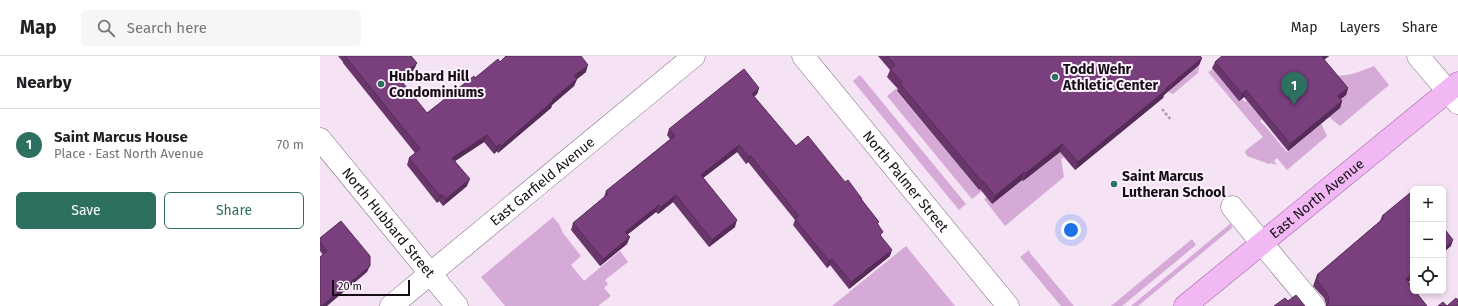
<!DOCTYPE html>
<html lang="en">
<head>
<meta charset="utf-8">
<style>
  :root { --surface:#fff; --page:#f6f6f6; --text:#202124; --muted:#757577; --line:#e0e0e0; --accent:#2e7060 }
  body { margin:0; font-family:"Fira Sans",sans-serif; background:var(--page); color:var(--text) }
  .controls { position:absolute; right:12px; bottom:12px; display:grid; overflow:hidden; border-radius:6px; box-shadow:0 2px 6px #0003 }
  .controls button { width:36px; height:36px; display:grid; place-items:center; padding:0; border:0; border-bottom:1px solid var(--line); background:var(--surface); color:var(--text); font:20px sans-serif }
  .scale { position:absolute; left:12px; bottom:10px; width:78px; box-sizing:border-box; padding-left:4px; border:2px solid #150f15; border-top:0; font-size:11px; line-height:14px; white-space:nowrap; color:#150f15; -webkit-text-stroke:3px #fdf2fe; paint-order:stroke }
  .you { position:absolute; left:751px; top:174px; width:14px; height:14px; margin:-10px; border:3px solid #fff; border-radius:50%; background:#1a73e8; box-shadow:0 0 0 6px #1a73e833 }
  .badge { display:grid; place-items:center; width:26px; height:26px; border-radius:50%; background:var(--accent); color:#fff; font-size:13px; font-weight:700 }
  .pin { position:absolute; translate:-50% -33px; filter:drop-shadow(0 1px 2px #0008) }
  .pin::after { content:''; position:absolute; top:21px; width:14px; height:12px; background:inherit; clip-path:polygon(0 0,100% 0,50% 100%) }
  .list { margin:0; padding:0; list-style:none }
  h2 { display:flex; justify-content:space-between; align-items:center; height:52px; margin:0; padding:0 16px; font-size:17px }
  h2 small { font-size:13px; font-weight:400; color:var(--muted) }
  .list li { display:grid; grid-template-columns:26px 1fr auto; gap:12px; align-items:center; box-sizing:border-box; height:72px; padding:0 16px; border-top:1px solid var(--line) }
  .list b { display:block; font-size:15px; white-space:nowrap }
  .list p { margin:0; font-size:13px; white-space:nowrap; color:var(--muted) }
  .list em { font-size:13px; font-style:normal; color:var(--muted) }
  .actions { display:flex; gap:8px; padding:12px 16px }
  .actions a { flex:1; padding:9px 0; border:1px solid var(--accent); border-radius:6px; text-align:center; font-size:14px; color:var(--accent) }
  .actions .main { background:var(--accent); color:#fff }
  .icon { flex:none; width:22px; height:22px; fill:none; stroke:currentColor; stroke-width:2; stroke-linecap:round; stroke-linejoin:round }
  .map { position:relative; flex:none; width:1138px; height:250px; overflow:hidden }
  header { display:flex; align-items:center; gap:24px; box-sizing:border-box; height:56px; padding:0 20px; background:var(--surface); border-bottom:1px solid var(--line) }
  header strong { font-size:19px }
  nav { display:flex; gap:22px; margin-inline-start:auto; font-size:14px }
  .search { width:280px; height:36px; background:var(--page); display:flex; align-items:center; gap:10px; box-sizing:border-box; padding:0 14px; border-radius:6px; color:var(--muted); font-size:15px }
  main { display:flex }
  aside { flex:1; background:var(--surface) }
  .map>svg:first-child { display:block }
  .green { fill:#d6aad7 }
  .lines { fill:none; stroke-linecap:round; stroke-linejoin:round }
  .minor-casing { stroke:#7d6c7d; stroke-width:23 }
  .major-casing { stroke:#9e5ea1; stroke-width:23 }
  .path { stroke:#ac9dac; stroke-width:2.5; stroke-dasharray:3 2; stroke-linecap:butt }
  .minor { stroke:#fff; stroke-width:22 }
  .major { stroke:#f1b8f4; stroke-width:22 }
  .wall { fill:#69366c }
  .shaded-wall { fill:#552c58 }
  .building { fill:#7a3f7d; stroke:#552c58 }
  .poi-dot { fill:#2e7060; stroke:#fdf2fe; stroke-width:1.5 }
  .labels { text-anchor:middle; stroke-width:4; stroke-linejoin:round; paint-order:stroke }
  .poi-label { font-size:14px; font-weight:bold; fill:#150f15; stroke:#fdf2fe; text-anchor:start }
  .street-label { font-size:14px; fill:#150f15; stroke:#fdf2fe }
</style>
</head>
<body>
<header>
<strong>Map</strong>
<div class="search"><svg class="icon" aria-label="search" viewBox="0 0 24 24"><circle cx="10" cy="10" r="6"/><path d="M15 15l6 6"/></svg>Search here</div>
<nav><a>Map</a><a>Layers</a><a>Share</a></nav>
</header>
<main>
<aside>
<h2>Nearby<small></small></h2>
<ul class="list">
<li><span class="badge">1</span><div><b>Saint Marcus House</b><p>Place · East North Avenue</p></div><em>70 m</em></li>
</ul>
<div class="actions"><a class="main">Save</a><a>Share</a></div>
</aside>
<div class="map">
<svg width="1138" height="250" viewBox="0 0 1138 250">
  <rect width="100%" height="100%" fill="#f5e2f5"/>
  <path class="green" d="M880 6 878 17 853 38 848 36Z
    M1054 10 1069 29 1020 70 1009 61 1020 52 1015 19C1029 21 1041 15 1054 10Z
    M893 13 925 46 927 45 942 63 940 65 945 70 967 96 1001 67 1007 80 967 114 957 102 954 105 957 109 951 107 949 108 927 100 925 96 926 94 943 81 888 16Z
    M540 19 646 148 639 154 533 25Z
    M577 32 579 34 577 36 638 109 640 108 641 113 659 134 660 133 662 135 652 143 567 40Z
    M738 94 744 101 741 103 744 121 685 170 664 143 667 141 672 148 702 124 703 125Z
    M233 161 239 168 243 177 261 200 251 209 264 225 300 195 308 206 285 224 288 228 284 232 291 240 278 250H185L161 221Z
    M911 167 912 172 818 250H811Z
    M872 183 876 189 802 250H791Z
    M586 190 635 250H512Z
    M709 194 710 197 754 250H741L700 201Z"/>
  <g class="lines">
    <defs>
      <g id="minor">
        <path id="s1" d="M483 0 688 250"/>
        <path d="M1098 0 1138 47"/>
        <path id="s2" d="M0 83 137 250"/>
        <path d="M912 151 994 250"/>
        <path id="s3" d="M71 250 374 0"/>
      </g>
      <g id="major">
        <path id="s4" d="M865 250 1138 27"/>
      </g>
    </defs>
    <use href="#minor" class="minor-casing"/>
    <use href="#major" class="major-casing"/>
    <path class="path" d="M842 53 851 64"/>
    <use href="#minor" class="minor"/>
    <use href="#major" class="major"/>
  </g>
  <path class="wall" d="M18 0H91L94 14 81 25 107 57 155 22 180 6 266 16 257 23 254 30 232 49 231 52 178 97 177 95 174 98 164 86 135 105 147 130 123 150 119 145 117 147 87 109 89 102 95 97 23 7V6Z
    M558 0H880L882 2 879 9 844 39 843 42 755 114 740 96 703 125 702 124 672 148 660 133 659 134 577 35 578 33 567 21 570 14Z
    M902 0H1009L1004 4 1028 32 1026 39 1020 43 1022 45 1020 52 968 95 924 41 919 45 892 12 895 6Z
    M439 32 437 38 434 41 476 90 525 126 542 143V144L558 168 561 180 570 200 529 233 510 209 507 212 473 169 475 164 428 106 426 108 417 96 383 122 415 171 389 191 353 146 338 158 336 156 307 179V188L280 210 251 174 253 167 284 141 286 135 350 83 347 79 349 73Z
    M1093 140V222L1088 226 1107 250H1006V248L1004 242 993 230 997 219 1060 165 1062 160Z
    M0 182 47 216 3 199 0 195Z"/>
  <path class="shaded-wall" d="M1002 0H1009L999 7 1002 1Z
    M882 2 879 9 844 39 843 42 755 114 758 106Z
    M97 7 94 14 76 29 79 22Z
    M268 9 266 16 257 23 254 30 232 49 231 52 178 97 181 90 232 44 254 20Z
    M439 32 437 38 429 44 432 38Z
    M1028 32 1026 39 1016 47 1018 40Z
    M926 34 924 41 919 45 922 38Z
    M1022 45 1020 52 968 95 970 88Z
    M167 79 164 86 129 109 132 102Z
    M180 88 177 95 174 98 176 91Z
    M742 88 740 96 703 125 706 117Z
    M419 89 417 96 379 125 381 119Z
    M431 100 428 106 426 108 429 101Z
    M704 116 702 124 672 148 675 140Z
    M150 123 147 130 123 150 126 143Z
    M663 125 660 133 659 134 662 126Z
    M122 138 119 145 117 147 120 140Z
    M356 139 353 146 338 158 341 151Z
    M339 149 336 156 303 182 305 176Z
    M417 164 415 171 389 191 392 184Z
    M310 181 307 188 280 210 283 203Z
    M1133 184 1131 190 1123 197V193Z
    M572 194 570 200 529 233 531 226Z
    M512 203 510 209 507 212 509 205Z
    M50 210 47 216 7 250H1Z
    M1093 218V222L1084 230 1086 223Z"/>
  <path class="building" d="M25 0H91L97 7 79 22 107 57 154 20 155 22 178 3 180 6 186 0H261L268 9 254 20 257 23 232 44 233 45 181 90 180 88 176 91 167 79 132 102 150 123 126 143 122 138 120 140 89 102 100 93Z
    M567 0H880L882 2 845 33 846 34 758 106 742 88 706 117 704 116 675 140 663 125 662 126 580 28 582 26 570 13 575 9Z
    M902 0H1002V1L1028 32 1018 40 1022 45 970 88 926 34 922 38 895 6Z
    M424 13 439 32 432 38 476 90 488 80 525 126 528 124 542 143H541L559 166 557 167 563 176 560 179 572 194 531 226 512 203 509 205 475 163 479 160 431 100 429 101 419 89 381 119 417 164 392 184 356 139 341 151 339 149 305 176 310 181 283 203 253 167 288 138 286 135 355 80 349 73Z
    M1090 137 1093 140V218L1086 223 1093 232V235H1095L1107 250H1007L1008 248 1009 241 1006 236 996 223 999 221 997 219 1064 162 1062 160Z
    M21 165 50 200V210L1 250H0V201L7 195 0 186V182Z
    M1123 171 1133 184 1123 193Z
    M976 239 985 250H954L965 242 968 245Z
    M1136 242 1138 244V250H1127Z
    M1123 246 1127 250H1118Z"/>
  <g class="poi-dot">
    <circle cx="735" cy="21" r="4"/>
    <circle cx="61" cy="28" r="4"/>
    <circle cx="794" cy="128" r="4"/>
  </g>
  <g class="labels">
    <g class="poi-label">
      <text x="743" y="18">Todd Wehr<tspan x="743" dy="16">Athletic Center</tspan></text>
      <text x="69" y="25">Hubbard Hill<tspan x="69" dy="16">Condominiums</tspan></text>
      <text x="802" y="125">Saint Marcus<tspan x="802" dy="16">Lutheran School</tspan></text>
    </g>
    <g class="street-label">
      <text dy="5" stroke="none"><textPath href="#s3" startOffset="196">East Garfield Avenue</textPath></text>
      <text dy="5" stroke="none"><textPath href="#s1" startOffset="162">North Palmer Street</textPath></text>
      <text dy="5" stroke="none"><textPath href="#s4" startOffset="170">East North Avenue</textPath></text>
      <text dy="5" stroke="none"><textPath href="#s2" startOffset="108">North Hubbard Street</textPath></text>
    </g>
  </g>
</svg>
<div class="controls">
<button>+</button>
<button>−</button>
<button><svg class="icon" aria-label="locate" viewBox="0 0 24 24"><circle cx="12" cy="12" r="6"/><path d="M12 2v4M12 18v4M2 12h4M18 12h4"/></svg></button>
</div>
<div class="scale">20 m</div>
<div class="you"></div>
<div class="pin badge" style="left:974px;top:49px">1</div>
</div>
</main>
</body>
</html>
